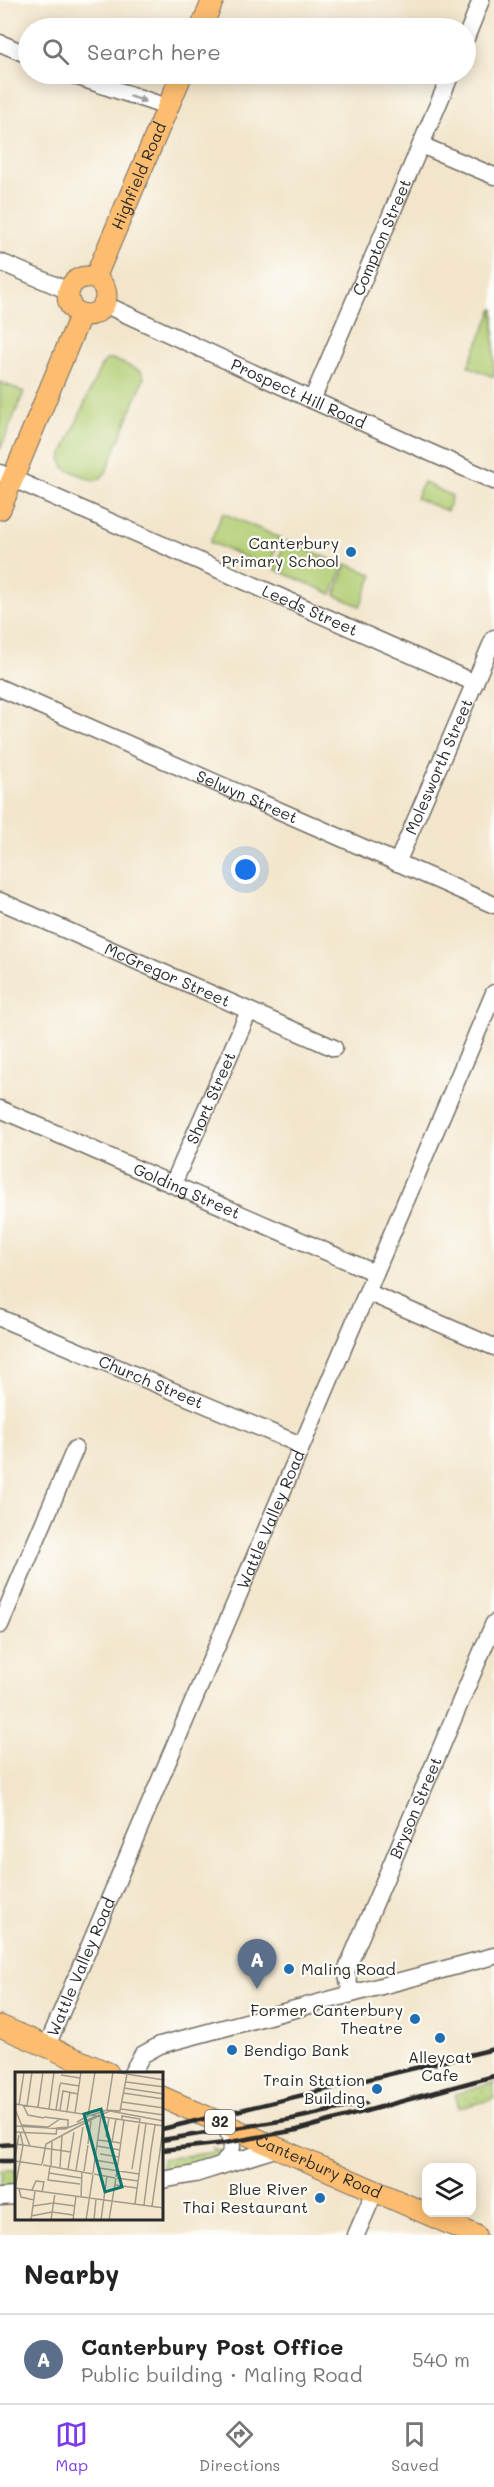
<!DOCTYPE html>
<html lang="en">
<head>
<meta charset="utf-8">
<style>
  :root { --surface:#fff; --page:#f2f2f2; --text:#222; --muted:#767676; --line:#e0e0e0; --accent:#7c3aed }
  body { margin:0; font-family:Mali,sans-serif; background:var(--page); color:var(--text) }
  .controls { position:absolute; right:18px; bottom:18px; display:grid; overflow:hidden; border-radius:12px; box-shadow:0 3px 15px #0003 }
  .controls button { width:54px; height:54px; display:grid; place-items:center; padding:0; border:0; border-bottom:2px solid var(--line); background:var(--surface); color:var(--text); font:30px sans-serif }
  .you { position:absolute; left:246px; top:870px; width:21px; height:21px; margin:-15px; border:4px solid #fff; border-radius:50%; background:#1a73e8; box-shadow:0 0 0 9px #1a73e833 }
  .badge { display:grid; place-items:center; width:39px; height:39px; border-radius:50%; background:var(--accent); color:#fff; font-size:20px; font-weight:700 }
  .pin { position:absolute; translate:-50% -50px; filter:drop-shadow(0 2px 3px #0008) }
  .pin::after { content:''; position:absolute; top:32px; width:21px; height:18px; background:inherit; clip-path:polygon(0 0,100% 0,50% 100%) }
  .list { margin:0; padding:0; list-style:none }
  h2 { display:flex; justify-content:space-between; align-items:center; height:78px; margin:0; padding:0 24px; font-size:26px }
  h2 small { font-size:20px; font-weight:400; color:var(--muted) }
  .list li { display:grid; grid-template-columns:39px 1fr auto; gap:18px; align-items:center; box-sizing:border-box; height:90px; padding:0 24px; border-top:2px solid var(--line) }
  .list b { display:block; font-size:22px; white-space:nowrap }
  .list p { margin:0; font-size:20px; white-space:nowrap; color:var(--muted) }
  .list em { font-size:20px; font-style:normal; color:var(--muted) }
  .icon { flex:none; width:33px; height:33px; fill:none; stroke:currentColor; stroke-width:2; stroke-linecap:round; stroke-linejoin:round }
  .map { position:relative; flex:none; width:494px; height:2235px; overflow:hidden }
  .search { position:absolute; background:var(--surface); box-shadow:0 3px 15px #0003; left:18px; right:18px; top:18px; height:66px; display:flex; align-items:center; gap:15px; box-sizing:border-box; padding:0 21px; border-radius:33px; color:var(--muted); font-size:22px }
  .sheet { height:168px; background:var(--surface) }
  nav { display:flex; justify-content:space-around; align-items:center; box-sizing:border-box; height:84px; border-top:2px solid var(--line); background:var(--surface); font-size:16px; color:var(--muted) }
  nav a { display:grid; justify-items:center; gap:3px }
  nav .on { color:var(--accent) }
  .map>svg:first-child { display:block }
  .grass { fill:url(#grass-dots); stroke:#6e7c50; stroke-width:1.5 }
  .pitch { fill:#b2ce75; stroke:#6e7c50; stroke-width:1.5 }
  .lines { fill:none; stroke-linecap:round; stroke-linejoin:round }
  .minor-casing { stroke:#716c63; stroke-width:19 }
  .major-casing { stroke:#716c63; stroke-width:23 }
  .minor { stroke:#fff; stroke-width:16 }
  .major { stroke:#fcbd6f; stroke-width:21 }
  .rail { stroke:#2b2b2b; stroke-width:4.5 }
  .oneway { fill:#a0a0a0 }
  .poi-dot { fill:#1f6fb2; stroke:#fdfcf7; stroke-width:2 }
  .labels { text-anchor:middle; stroke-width:4.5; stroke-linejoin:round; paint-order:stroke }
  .shield { fill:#fdfcf7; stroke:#6a6a68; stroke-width:1.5 }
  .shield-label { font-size:15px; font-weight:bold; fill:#2b2b2b }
  .street-label { font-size:16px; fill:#2b2b2b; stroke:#fdfcf7 }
  .poi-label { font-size:16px; fill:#2b2b2b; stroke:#fdfcf7; text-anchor:end }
  .inset-road { fill:none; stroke:#a29b8b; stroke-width:1.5 }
  .view { fill:#0f766e; fill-opacity:0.15; stroke:#0f766e; stroke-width:3 }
  .inset-edge { fill:none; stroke:#2b2b2b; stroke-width:3 }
</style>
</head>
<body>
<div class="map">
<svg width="494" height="2235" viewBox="0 0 494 2235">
  <defs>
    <pattern id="grass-dots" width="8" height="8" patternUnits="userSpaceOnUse" patternTransform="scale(1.5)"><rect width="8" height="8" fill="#b2ce75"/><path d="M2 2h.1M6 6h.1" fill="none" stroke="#99b165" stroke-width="1.8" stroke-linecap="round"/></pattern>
  </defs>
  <rect width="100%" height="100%" fill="#fdfcf7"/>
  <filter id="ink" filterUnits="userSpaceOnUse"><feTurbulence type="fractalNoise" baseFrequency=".0167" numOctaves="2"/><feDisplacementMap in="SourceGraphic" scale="12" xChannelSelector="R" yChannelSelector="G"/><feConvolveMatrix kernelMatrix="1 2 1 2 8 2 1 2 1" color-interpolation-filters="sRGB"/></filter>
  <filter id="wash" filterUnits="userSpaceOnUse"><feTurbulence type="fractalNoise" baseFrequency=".008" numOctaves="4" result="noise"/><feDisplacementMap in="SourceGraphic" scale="24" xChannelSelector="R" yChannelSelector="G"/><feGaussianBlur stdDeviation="1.35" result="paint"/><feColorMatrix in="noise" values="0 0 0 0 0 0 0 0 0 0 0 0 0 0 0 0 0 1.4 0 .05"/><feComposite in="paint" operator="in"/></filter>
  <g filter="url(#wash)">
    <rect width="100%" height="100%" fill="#f2e5cb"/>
    <path class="grass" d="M494 2083V2099L459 2108 455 2094Z
      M214 2148 224 2153 221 2160 162 2174V2159L215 2152Z
      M0 2170H16V2189L0 2190Z"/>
    <path class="pitch" d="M493 309H494V377L468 366Z
      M112 359 141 371 144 378 106 472 101 478 94 481 64 468 61 458 100 368 106 360Z
      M0 382 24 392 0 450Z
      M423 482 452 496 447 511 416 498Z
      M223 513 280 538 268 567 210 542Z
      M286 541 344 565 332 594 274 569Z
      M347 564 373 575 360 606 335 595Z"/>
  </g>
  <g filter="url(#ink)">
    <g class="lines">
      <defs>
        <g id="minor">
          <path d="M466 38 481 0"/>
          <path d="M0 43 28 55"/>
          <path d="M69 74 167 107"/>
          <path d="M421 145 494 176"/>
          <path d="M0 262 69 291"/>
          <path id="s1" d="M104 304 312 400 494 481"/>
          <path id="s2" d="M312 400 451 74"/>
          <path id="s3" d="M0 473 475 683"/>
          <path id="s4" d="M0 688 494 905"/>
          <path id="s5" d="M397 863 494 638"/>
          <path id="s6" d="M0 901 334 1048"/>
          <path id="s7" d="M0 1109 375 1273"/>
          <path id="s8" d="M173 1184 249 1011"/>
          <path d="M367 1292 494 1347"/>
          <path id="s9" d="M0 1318 301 1445"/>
          <path d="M0 1625 75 1449"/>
          <path id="s10" d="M351 1993 346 1971 494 1623"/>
          <path id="s11" d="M47 2046 494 993"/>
          <path d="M132 2073 142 2055 160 2045 494 1956"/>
          <path d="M221 2166C236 2149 234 2145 225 2125"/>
          <path d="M162 2180 195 2174 278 2148"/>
          <path d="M0 2197 16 2196"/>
          <path d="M356 2235 375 2191"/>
        </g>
        <g id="major">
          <path d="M201 28 213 0"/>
          <circle cx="87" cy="296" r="19"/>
          <path id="s12" d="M95 278 182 74"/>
          <path d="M0 509 81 314"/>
          <path d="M0 2026 108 2073"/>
          <path id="s13" d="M162 2097 475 2235"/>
        </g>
      </defs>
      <use href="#minor" class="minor-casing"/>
      <use href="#major" class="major-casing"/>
      <use href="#minor" class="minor"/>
      <use href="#major" class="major"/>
      <path class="rail" d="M162 2129 494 2049
        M162 2140 292 2119 366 2103
        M0 2145 16 2144
        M162 2150 225 2143 297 2130 494 2076
        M0 2161H16"/>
    </g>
    <defs><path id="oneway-solid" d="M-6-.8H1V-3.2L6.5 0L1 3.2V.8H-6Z" transform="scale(1.5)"/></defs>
    <use class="oneway" href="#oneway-solid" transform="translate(138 99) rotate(18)"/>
  </g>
  <g class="poi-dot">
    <circle cx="351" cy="552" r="6"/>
    <circle cx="289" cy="1969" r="6"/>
    <circle cx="415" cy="2019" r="6"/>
    <circle cx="440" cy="2038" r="6"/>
    <circle cx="232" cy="2050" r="6"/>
    <circle cx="377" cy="2089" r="6"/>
    <circle cx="320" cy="2198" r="6"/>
  </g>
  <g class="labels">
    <rect class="shield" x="205" y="2110" width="30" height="24" rx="4.5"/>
    <g class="shield-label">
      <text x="220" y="2127">32</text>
    </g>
    <g class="street-label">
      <text dy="6" stroke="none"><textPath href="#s12" startOffset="111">Highfield Road</textPath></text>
      <text dy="6" stroke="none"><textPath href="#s2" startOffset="177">Compton Street</textPath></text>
      <text dy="6" stroke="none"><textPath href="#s1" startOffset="214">Prospect Hill Road</textPath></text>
      <text dy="6" stroke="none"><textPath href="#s3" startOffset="339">Leeds Street</textPath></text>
      <text dy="6" stroke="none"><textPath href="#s5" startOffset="105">Molesworth Street</textPath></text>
      <text dy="6" stroke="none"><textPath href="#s4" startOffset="270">Selwyn Street</textPath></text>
      <text dy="6" stroke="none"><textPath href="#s6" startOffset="183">McGregor Street</textPath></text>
      <text dy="6" stroke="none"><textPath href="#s8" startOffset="94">Short Street</textPath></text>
      <text dy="6" stroke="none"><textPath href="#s7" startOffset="204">Golding Street</textPath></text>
      <text dy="6" stroke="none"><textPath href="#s9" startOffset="164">Church Street</textPath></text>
      <text dy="6" stroke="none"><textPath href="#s11" startOffset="572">Wattle Valley Road</textPath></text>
      <text dy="6" stroke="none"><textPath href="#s10" startOffset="200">Bryson Street</textPath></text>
      <text dy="6" stroke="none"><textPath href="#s11" startOffset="86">Wattle Valley Road</textPath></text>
      <text dy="6" stroke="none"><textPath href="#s13" startOffset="171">Canterbury Road</textPath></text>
    </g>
    <g class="poi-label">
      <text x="339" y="549">Canterbury<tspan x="339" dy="18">Primary School</tspan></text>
      <text x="301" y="1975" text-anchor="start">Maling Road</text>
      <text x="403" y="2016">Former Canterbury<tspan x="403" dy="18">Theatre</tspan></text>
      <text x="244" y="2056" text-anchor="start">Bendigo Bank</text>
      <text x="440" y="2063" text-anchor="middle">Alleycat<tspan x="440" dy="18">Cafe</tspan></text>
      <text x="365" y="2086">Train Station<tspan x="365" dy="18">Building</tspan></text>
      <text x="308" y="2195">Blue River<tspan x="308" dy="18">Thai Restaurant</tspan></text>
    </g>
  </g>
  <g transform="translate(15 2072)">
    <rect width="148" height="148" fill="#f2e5cb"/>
    <path class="inset-road" d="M99 0 149 8M46 3 65 6M111 10 149 15M45 11 64 14M109 16 149 22M108 21 149 27M107 30 149 36M0 32 149 54M4 33 9 0M8 33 13 43 29 46M12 34 17 0M23 35 28 0M0 37 15 74M34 37 39 0M106 37 149 43M41 38 45 12M45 38 48 19 63 22M92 38 98 0M52 39 55 20M60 41 66 0M77 43 92 38 105 39 112 2M29 45 53 48V55L42 56 41 62M107 48V44L125 47 117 97M62 50 73 44 80 0M7 53 33 55 45 47M0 54 50 57 95 39 149 49M0 60 42 62M5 60 8 73 5 90M91 65 94 46M83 68 106 71M97 70 101 47M1 72 56 80M73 72 76 49M82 74 105 78M136 78 140 53M145 79 148 54M85 82 104 85M0 85 4 63M80 88 103 92M0 89 27 93M27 92 31 72 83 44M28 93 78 102M35 94 33 108 65 112M36 94 37 69M45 95 47 64M84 96 124 102M53 97 59 60M61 98 68 55M69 99 73 73M34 101 66 106M78 101 86 44M79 102 100 106M101 105 109 48M102 106 123 109M100 113 122 116M0 116 5 90M0 116 149 136M0 116 149 136M4 117 6 125 19 128M17 118 21 109 29 110 27 120M66 125 67 99M120 132 131 51M129 133 136 78M18 134 38 131 60 134M137 134 145 79M16 144 37 140 58 143M16 148 20 119M36 148 40 121M58 148 61 124M71 148 78 103M79 148 81 127M86 148 92 104M94 148 101 106"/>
    <path class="view" d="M86 37 107 115 90 120 69 42Z"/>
    <rect width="148" height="148" class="inset-edge"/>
  </g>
</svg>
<div class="controls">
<button><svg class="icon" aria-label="layers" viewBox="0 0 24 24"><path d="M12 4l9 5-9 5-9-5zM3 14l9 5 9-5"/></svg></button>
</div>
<div class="you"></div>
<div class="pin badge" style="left:257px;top:1989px;background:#5c6f8a">A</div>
<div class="search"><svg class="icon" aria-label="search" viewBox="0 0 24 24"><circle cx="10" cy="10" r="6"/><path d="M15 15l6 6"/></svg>Search here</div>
</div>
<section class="sheet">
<h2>Nearby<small></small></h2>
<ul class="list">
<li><span class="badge" style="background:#5c6f8a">A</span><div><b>Canterbury Post Office</b><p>Public building · Maling Road</p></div><em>540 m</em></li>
</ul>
</section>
<nav>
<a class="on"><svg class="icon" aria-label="map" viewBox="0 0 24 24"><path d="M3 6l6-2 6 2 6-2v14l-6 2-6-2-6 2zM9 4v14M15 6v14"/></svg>Map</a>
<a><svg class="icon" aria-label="directions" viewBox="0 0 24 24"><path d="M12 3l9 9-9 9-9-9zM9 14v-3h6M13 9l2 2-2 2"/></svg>Directions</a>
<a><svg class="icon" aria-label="saved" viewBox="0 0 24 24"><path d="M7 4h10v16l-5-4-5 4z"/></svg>Saved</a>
</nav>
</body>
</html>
